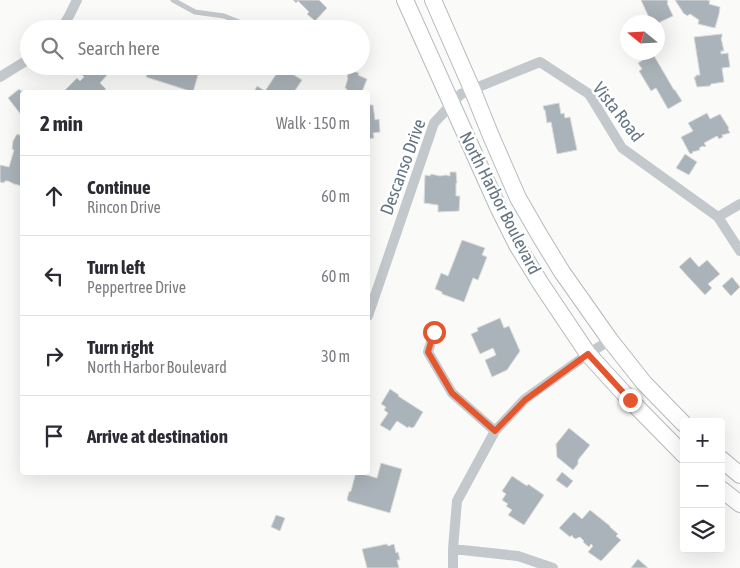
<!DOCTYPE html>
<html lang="en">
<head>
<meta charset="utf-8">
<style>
  :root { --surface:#fff; --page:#f7f7f7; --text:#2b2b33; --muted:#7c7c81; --line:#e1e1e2 }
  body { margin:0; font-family:"Asap Condensed",sans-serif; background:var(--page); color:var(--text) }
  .controls { position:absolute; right:15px; bottom:15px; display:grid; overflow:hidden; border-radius:5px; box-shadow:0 5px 20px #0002 }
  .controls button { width:45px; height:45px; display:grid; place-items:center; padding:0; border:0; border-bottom:1px solid var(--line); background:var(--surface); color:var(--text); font:25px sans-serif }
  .compass { position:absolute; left:620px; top:15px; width:45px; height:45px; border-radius:50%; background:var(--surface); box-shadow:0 5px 20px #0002; rotate:288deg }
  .stop { position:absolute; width:15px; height:15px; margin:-11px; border:4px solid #e4572e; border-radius:50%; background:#fff }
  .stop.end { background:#e4572e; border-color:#fff; box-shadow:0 1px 5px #0008 }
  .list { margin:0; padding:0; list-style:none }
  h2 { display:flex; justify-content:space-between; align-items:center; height:65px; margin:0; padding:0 20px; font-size:21px }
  h2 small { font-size:16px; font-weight:400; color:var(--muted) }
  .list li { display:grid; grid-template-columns:32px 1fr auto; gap:15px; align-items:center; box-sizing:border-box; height:80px; padding:0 20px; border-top:1px solid var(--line) }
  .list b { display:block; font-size:19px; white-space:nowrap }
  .list p { margin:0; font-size:16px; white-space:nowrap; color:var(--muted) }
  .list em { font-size:16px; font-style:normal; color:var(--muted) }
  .icon { flex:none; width:28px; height:28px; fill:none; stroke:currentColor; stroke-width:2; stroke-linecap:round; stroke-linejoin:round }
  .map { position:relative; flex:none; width:740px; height:568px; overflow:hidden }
  .search { position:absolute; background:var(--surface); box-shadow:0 5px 20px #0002; left:20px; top:20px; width:350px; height:55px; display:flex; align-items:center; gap:12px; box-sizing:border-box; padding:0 18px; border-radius:28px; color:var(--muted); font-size:19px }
  .panel { position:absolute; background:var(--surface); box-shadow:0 5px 20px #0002; left:20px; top:90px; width:350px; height:385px; border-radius:5px }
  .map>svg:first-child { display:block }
  .building { fill:#aab3b9; stroke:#dcdcda }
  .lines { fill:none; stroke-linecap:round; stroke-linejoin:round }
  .primary-casing { stroke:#b5babe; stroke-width:18 }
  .service { stroke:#c3c8cc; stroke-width:5 }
  .minor { stroke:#c3c8cc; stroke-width:10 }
  .primary { stroke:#fff; stroke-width:16 }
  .route { stroke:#e4572e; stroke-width:6 }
  .labels { text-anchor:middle; stroke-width:5; stroke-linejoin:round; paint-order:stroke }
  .street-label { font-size:18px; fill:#657683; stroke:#fff }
</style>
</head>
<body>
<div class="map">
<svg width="740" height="568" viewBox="0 0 740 568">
  <rect width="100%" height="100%" fill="#fafaf8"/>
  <path class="building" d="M293 0H319L327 8 315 21 307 14 309 12 298 1 296 3Z
    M641 0H667L668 3H667L673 16 658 23V22H651Z
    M675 0H707L710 1 709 4 720 7 719 14 715 28 698 24 699 20 690 14 687 16 685 14H684Z
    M722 34V37L721 38 724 51H721V54L728 53 730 67 722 68 724 82 711 84 710 86 697 87 694 77H696V75H700L694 37Z
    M653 54 674 90H675L682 101 668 109 656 88 651 91 639 71 642 69 638 63Z
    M73 66H100L94 73 96 75 102 69 108 74 100 83 106 89 102 92H63L77 78 80 81 84 77Z
    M150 66H181L186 68 185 71 198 75 193 92 146 77Z
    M281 67 302 80 294 92H254L257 86 265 91Z
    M349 70 359 73 358 75 367 79 362 92H345L347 89 345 88 348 78 347 77Z
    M19 89 21 91 22 90 24 92H22V116L8 98Z
    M368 103 369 105H373L375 120 379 119 380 132 373 133 374 138 368 139Z
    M559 103 561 114 564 113 565 118 570 117 577 150 557 154 551 122 547 123 545 110H544L543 106Z
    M707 113 710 119 720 114 729 128 728 129 730 133 722 135 723 137 719 139 717 136 704 143 706 146 704 147 703 146 699 148 700 150 692 152 693 153 690 154 681 137 693 131 688 123Z
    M17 134 22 136V186L14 184 8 181H5L4 183 0 182V165L9 167 14 150 12 149 13 141Z
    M685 154 697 162 689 175 676 168Z
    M450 172H456L457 183H456V196H460L459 211 438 212V205L424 203 425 175 430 176 431 174 440 176 446 175 450 176Z
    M462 240 485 248 482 255 487 257 478 280 473 278 464 302 442 294V292L435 289 441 273 448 276Z
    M690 257 699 267 707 260 720 274 708 284 712 288 705 295 679 267Z
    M732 277 740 287 731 296 722 286Z
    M500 318 504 328 509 326 520 351 507 370 492 377 485 360 496 355 493 348 480 354 471 334 478 331 477 328Z
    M390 389 399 395 398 396 423 412 414 427 411 428 409 426 408 428 397 421 390 431 380 425 388 413 384 410 386 407 381 404Z
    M569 428 590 445 578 460V464L573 470 557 457 556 444Z
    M381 463 402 469 390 513 348 501 347 499 349 492 351 491 356 472 377 478Z
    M562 472 573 481 567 488 556 480Z
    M512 476 527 486 528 484 544 495 524 525 508 515 512 510 506 506 508 504 502 500 506 494 502 491Z
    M590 510 610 526V527L618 534 616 536 621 540 601 561 588 552 593 546 591 544 589 547 583 542 584 541 580 537 575 539 572 536V535L570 537 559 528 574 512 582 519Z
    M276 515 285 518 280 531 271 527Z
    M387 544 388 546 394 544 396 553 398 552 400 560H397L399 568H367L362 549Z
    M638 559 648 568H631Z"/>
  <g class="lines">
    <defs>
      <path id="primary" d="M405 0 499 209 517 245 541 284 588 354 630 400 684 455
        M433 0 472 89 491 136 518 198 540 236 562 272 610 340 644 383 684 424
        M721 459 740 475
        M721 489 740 504"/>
    </defs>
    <use href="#primary" class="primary-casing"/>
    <path class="service" d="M173 0 195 12 224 16 254 28"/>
    <path class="minor" d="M61 29 69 16 77 0
      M0 77 29 59
      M718 217 740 204
      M368 316 434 123 461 94 540 62 589 94 622 148 718 217 740 251
      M434 332 428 352 452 393 495 431
      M453 549 518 556 553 568
      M453 568V549L457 501 495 431 525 399 588 354 610 340"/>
    <use href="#primary" class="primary"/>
  </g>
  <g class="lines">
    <path class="route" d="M434 332 428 352 452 393 495 431 525 400 588 354 630 400"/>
  </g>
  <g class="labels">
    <g class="street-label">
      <text transform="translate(618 112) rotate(52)" y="6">Vista Road</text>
      <text transform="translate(403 167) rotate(-70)" y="6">Descanso Drive</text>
      <text transform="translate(500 203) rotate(63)" y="6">North Harbor Boulevard</text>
    </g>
  </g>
</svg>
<div class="controls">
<button>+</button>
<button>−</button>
<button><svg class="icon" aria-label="layers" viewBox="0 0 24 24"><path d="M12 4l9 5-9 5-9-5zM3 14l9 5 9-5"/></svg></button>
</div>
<svg class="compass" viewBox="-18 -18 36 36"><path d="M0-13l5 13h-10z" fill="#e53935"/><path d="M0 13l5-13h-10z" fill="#7c7c81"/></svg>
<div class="stop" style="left:434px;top:332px"></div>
<div class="stop end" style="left:630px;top:400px"></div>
<div class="search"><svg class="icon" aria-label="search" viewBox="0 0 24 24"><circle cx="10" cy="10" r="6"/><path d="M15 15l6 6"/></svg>Search here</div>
<section class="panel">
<h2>2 min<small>Walk · 150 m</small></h2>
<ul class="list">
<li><svg class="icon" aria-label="ahead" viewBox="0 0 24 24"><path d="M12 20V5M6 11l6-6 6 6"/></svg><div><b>Continue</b><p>Rincon Drive</p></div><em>60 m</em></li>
<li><svg class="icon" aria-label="left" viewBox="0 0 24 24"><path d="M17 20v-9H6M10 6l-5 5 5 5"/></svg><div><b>Turn left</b><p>Peppertree Drive</p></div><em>60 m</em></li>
<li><svg class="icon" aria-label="right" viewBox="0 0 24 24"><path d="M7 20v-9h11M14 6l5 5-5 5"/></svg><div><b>Turn right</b><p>North Harbor Boulevard</p></div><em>30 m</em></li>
<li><svg class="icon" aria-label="arrive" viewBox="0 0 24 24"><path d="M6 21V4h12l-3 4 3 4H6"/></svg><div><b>Arrive at destination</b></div></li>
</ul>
</section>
</div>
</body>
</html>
